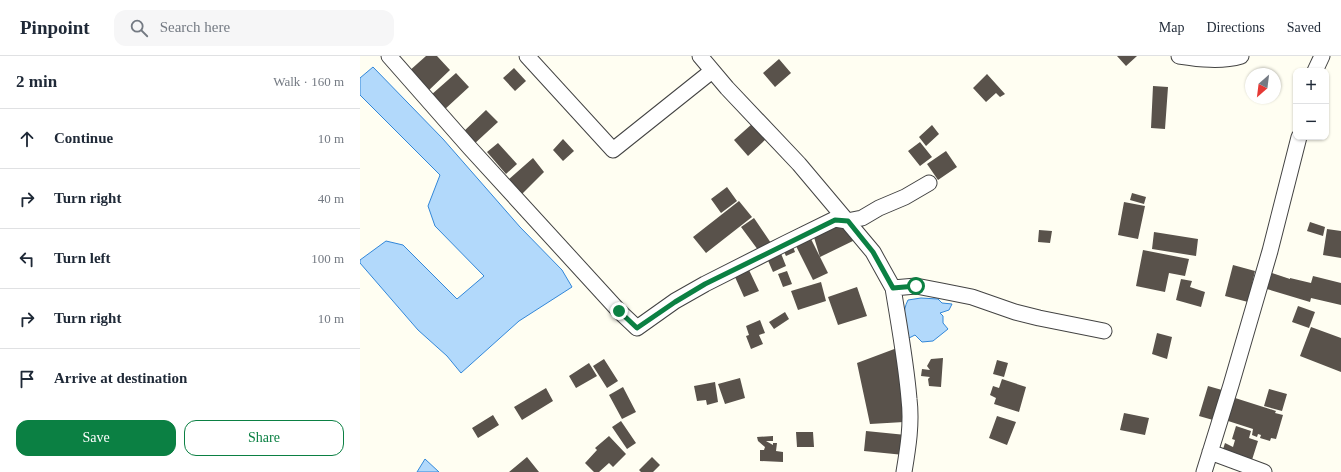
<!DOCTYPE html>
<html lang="en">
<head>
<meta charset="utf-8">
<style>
  :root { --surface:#fff; --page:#f6f6f7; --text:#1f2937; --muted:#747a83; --line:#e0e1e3; --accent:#0b8043 }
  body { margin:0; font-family:Georgia,serif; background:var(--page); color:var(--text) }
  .controls { position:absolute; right:12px; top:12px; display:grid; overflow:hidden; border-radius:8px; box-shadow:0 1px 3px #0004 }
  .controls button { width:36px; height:36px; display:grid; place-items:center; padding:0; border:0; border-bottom:1px solid var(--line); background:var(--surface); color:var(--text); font:20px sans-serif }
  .compass { position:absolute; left:885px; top:12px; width:36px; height:36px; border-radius:50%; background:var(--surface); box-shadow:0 1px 3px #0004; rotate:208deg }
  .stop { position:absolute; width:12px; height:12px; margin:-9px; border:3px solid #0b8043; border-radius:50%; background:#fff }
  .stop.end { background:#0b8043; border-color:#fff; box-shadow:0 1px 4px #0008 }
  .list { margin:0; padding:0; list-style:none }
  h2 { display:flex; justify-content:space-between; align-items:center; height:52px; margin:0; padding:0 16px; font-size:17px }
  h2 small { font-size:13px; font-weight:400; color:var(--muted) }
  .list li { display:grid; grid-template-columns:26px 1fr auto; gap:12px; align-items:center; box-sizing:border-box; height:60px; padding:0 16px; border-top:1px solid var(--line) }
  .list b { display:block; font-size:15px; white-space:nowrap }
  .list em { font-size:13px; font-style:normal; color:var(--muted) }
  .actions { display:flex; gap:8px; padding:12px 16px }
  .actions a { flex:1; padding:9px 0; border:1px solid var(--accent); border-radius:12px; text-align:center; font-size:14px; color:var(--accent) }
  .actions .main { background:var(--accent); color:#fff }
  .icon { flex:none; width:22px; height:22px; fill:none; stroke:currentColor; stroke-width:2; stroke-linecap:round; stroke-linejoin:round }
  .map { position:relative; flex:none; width:981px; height:416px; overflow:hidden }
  header { display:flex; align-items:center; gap:24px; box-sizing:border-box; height:56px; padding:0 20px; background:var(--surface); border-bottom:1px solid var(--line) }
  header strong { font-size:19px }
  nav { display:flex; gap:22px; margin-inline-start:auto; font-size:14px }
  .search { width:280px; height:36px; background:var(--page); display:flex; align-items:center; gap:10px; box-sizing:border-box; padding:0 14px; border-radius:12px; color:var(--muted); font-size:15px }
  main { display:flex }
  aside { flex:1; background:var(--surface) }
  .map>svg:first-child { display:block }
  .water { fill:#b2d9fb; stroke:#3287d9 }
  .building { fill:#59524b }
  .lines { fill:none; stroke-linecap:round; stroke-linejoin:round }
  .street-casing { stroke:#434343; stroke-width:17 }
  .street { stroke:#fff; stroke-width:15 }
  .route { stroke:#0b8043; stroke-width:5 }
</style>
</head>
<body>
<header>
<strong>Pinpoint</strong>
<div class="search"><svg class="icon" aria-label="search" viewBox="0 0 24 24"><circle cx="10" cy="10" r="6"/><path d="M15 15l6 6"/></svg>Search here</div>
<nav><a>Map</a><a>Directions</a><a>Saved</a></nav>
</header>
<main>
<aside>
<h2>2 min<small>Walk · 160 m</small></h2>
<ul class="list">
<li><svg class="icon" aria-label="ahead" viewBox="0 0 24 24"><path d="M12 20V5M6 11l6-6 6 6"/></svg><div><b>Continue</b></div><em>10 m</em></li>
<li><svg class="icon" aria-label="right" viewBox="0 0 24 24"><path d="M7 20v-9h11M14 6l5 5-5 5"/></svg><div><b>Turn right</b></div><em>40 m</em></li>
<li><svg class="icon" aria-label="left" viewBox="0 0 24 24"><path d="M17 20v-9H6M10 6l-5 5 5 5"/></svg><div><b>Turn left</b></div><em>100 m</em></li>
<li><svg class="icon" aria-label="right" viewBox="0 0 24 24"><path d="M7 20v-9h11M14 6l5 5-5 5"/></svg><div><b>Turn right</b></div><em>10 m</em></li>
<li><svg class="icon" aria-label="arrive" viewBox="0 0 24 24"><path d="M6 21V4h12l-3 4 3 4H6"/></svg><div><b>Arrive at destination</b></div></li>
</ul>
<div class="actions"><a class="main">Save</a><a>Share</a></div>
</aside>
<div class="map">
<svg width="981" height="416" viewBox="0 0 981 416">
  <rect width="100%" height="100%" fill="#fffef2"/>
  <path class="water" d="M13 11 83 83 160 171 202 214 212 231 159 265 101 317 87 300 58 274 0 207V204L26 185 43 189 97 243 124 220 75 170 68 150 80 119 0 39V22Z
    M561 242 578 243 582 247 592 248 589 254 580 257 583 260V267L588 273 573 285 562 286 555 279 549 282C543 271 542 255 548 244Z
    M65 403 79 416H57Z"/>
  <path class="building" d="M66 0H77L90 14 67 36 48 16Z
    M757 0H777L766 10Z
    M419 3 431 17 415 31 403 17Z
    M154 12 166 25 155 35 143 22Z
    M96 17 109 31 84 54 71 39Z
    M627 18 645 38 640 41 636 37 626 46 613 32Z
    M793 30 808 31 805 73 791 72Z
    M126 54 138 66 113 89 102 77Z
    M392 68 406 83 388 100 374 84Z
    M572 69 579 78 566 90 559 81Z
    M203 83 214 95 203 105 193 94Z
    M560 86 572 101 560 110 548 95Z
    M138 87 157 108 146 118 127 96Z
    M586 95 597 111 578 124 567 108Z
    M173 102 184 116 161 139 147 125Z
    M367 131 377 145 361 157 351 143Z
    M772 137 786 141 784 148 770 144Z
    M379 145 392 161 346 197 333 181Z
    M764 146 785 150 778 183 758 179Z
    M394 162 413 190 401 198 381 171Z
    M480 166 497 183 460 201 453 178Z
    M950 166 965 171 963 180 947 175Z
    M967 173 981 175V202L963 199Z
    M679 174 692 175 690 187 678 186Z
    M794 176 838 183 836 200 792 193Z
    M449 179 468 217 453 224 434 186Z
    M432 188 435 196 426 200 422 192Z
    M783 194 829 203 825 220 809 217 805 236 776 230Z
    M420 195 426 210 413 216 406 200Z
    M873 209 895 215 888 246 865 240Z
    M389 214 399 235 384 241 375 221Z
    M427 215 432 228 423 231 418 218Z
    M912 217 930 223V222L951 227 953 220 981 227V249L951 242 950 246 907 233Z
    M821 223 832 225 830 231 845 236 841 251 816 244Z
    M461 226 466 245 438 254 431 235Z
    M497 231 507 260 478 269 468 241Z
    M938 250 955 256 949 272 932 266Z
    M425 256 429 263 414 273 409 266Z
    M400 264 405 277 399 279 403 288 391 293 386 280 389 279 386 270Z
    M951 271 981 282V316L940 300Z
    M797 277 812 281 807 303 792 298Z
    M537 292 544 366 510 368 497 307Z
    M583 302 581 331 569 330 568 323 570 321 561 320 562 313 570 314 567 310 571 303Z
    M244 303 258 325 247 332 233 310Z
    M637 304 648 307 644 321 633 318Z
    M229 307 237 320 216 332 209 320Z
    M380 322 385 342 365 348 358 328Z
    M642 323 666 331 659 356 634 348 636 342 630 339 633 330 639 332Z
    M355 326 358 346 347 349 346 344 337 345 334 330Z
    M848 330 862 334 853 364 839 360Z
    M263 331 276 356 262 363 249 339Z
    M186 332 193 345 162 364 154 351Z
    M909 333 927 338 922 355 904 350Z
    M872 341 916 355 915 357 923 359 916 383 911 382 910 385 900 382 901 379 898 378 897 381 892 379 893 373 865 364Z
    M764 357 789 362 785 379 760 374Z
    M133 359 139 369 118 382 112 372Z
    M637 360 656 366 647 389 629 382Z
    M261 365 276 387 267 393 252 371Z
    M876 370 891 375 889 382 898 385 891 407 862 396 865 387 873 391 875 384 872 383Z
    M506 375 546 379 544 399 504 395Z
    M436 376H453L454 391H437Z
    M249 380 266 398 253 411 249 407 239 416H234L225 407 237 394 235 392Z
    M413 380V385H406L413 389V387H417L416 395 423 396V406L400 405V394H404L405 391 398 385 397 381Z
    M167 401 179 416H149Z
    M292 401 300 409 293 416H281L279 414Z"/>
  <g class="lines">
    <defs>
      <path id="street" d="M29 0 110 92 259 255 277 272 315 245 345 228 426 187 475 163 487 165 502 162 519 152 545 141 569 127
        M167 0 253 94 352 15
        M340 0 367 32 439 108 487 165 513 196 533 232 556 230 582 235 612 241 655 256 679 262 744 275
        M819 0C839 3 861 6 881 0
        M955 15 962 0
        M533 232C539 269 546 306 549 343 552 367 548 392 544 416
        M850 396 904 416
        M844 416 871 329 910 195 939 81"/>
    </defs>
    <use href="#street" class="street-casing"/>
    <use href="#street" class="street"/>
  </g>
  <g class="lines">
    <path class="route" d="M259 255 277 272 315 246 345 228 475 164 488 165 513 196 533 232 556 230"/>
  </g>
</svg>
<div class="controls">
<button>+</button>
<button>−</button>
</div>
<svg class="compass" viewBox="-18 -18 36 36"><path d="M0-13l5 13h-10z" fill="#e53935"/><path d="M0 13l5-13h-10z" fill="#747a83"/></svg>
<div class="stop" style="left:556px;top:230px"></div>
<div class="stop end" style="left:259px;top:255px"></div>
</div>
</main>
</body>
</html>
